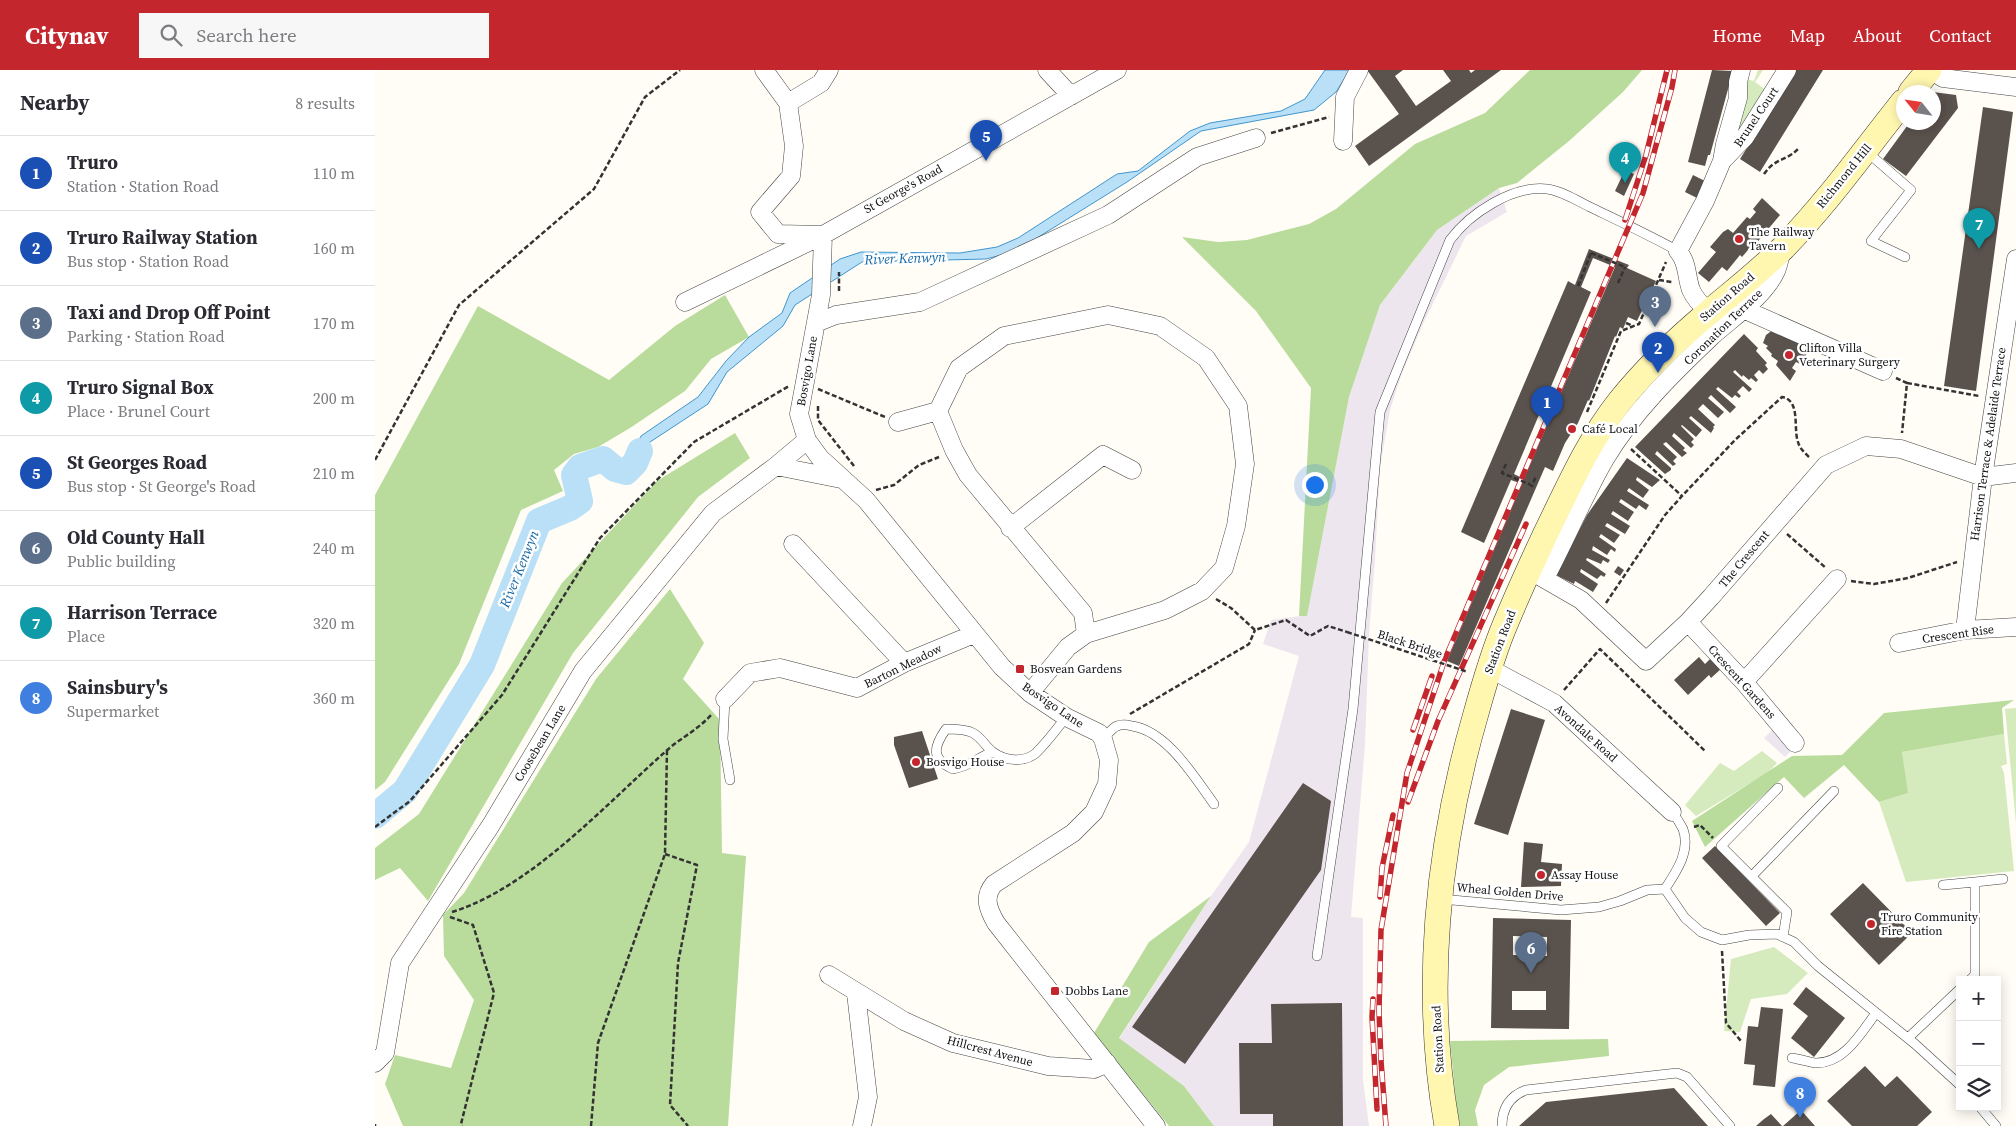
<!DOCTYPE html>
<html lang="en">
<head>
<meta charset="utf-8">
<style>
  :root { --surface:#fff; --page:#f7f7f7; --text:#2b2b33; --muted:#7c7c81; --line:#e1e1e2; --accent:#c4262e }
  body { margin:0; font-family:"Source Serif 4",serif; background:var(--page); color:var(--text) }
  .controls { position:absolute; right:15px; bottom:15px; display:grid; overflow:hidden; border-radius:0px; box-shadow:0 2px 12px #0003 }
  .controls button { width:45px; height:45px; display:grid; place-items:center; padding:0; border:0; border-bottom:1px solid var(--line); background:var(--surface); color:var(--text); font:25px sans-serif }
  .compass { position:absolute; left:1521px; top:15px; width:45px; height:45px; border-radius:50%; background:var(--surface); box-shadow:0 2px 12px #0003; rotate:300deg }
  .you { position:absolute; left:939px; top:414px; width:18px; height:18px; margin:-12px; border:4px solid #fff; border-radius:50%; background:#1a73e8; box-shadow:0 0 0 8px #1a73e833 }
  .badge { display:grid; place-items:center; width:32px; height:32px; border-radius:50%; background:var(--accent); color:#fff; font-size:16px; font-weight:700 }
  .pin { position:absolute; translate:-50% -41px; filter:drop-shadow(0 1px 2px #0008) }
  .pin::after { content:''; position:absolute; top:26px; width:18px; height:15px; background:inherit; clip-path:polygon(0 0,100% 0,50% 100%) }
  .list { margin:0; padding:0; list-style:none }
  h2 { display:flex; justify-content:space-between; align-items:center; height:65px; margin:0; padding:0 20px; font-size:21px }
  h2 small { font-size:16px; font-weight:400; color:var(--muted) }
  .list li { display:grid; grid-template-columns:32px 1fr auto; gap:15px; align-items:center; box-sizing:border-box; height:75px; padding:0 20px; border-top:1px solid var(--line) }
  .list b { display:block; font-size:19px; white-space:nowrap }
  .list p { margin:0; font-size:16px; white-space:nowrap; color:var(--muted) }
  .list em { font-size:16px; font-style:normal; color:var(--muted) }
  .icon { flex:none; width:28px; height:28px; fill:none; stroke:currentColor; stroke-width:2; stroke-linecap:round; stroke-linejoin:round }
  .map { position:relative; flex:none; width:1641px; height:1056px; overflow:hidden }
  header { display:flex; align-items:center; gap:30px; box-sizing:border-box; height:70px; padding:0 25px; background:var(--accent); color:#fff }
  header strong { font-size:24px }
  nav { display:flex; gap:28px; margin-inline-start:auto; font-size:18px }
  .search { width:350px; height:45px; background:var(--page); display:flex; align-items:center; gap:12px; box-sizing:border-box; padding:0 18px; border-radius:0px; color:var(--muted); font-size:19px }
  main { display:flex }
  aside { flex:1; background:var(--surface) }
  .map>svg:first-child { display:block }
  .industrial { fill:#eee6ef }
  .green { fill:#d5ebbd }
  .forest { fill:#b9dc9c }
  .water { fill:#b9e0f7; stroke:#3f96cf }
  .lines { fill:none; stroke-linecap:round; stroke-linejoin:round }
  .river { stroke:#b9e0f7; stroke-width:26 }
  .building { fill:#5a524d; fill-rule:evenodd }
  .lane-casing { stroke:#444; stroke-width:10 }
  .street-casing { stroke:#444; stroke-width:19 }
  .secondary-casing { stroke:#333; stroke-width:26 }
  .path { stroke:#333; stroke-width:2.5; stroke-dasharray:5 2.5; stroke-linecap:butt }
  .lane { stroke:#fff; stroke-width:9 }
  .street { stroke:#fff; stroke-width:18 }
  .secondary { stroke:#fff6b0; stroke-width:25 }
  .rail-casing { stroke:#c4262e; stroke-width:5.5 }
  .rail { stroke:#fff; stroke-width:4; stroke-dasharray:11; stroke-linecap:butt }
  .path-bridge { stroke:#333; stroke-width:2.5; stroke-dasharray:5 2.5; stroke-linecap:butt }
  .poi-dot { fill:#c4262e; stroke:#fff; stroke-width:2 }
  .labels { text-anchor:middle; stroke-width:5; stroke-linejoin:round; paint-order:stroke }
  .street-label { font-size:12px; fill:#111; stroke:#fff }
  .poi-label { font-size:12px; fill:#111; stroke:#fff; text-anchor:start }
  .water-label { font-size:14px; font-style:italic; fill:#1768a6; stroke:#fff }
</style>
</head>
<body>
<header>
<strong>Citynav</strong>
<div class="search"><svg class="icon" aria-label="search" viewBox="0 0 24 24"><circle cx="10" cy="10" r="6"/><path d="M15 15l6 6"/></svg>Search here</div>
<nav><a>Home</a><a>Map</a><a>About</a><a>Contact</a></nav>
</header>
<main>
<aside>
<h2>Nearby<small>8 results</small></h2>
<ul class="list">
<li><span class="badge" style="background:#1a4fb4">1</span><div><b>Truro</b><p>Station · Station Road</p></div><em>110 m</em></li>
<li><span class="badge" style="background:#1a4fb4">2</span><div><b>Truro Railway Station</b><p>Bus stop · Station Road</p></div><em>160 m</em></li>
<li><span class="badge" style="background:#5c6f8a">3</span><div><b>Taxi and Drop Off Point</b><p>Parking · Station Road</p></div><em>170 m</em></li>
<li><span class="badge" style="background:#0f9aa8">4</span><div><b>Truro Signal Box</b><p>Place · Brunel Court</p></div><em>200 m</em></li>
<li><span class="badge" style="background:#1a4fb4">5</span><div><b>St Georges Road</b><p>Bus stop · St George's Road</p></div><em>210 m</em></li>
<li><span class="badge" style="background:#5c6f8a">6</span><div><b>Old County Hall</b><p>Public building</p></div><em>240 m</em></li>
<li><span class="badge" style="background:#0f9aa8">7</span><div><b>Harrison Terrace</b><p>Place</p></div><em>320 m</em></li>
<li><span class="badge" style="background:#3f7fe0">8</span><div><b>Sainsbury's</b><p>Supermarket</p></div><em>360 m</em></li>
</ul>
</aside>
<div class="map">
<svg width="1641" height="1056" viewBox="0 0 1641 1056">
  <rect width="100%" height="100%" fill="#fffdf5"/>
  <path class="industrial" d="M1124 118 1132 142 1091 166 1049 252 1027 303 1015 340 1005 397 1000 489 994 565 990 675 976 847 988 848V1010L994 1056H839L809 1016 744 969 836 826 874 772 924 586 888 574 896 550 932 545 974 327 1005 235 1062 160Z
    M1398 659 1418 679 1410 687 1389 668Z"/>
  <path class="green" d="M1383 0H1388L1380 12 1391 20 1357 75 1370 9 1379 11Z
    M1641 638V753L1630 639Z
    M1629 664 1632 694 1626 696 1629 703 1639 801 1531 812 1504 732 1532 723 1527 682Z
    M1387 681 1402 693 1392 703 1321 746 1310 735 1345 693 1359 701Z
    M1399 877 1433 903 1412 924 1376 929 1365 962 1349 961 1356 889Z"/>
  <path class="forest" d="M1155 0H1267L1248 22 1194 71 1142 113 1124 118 1062 160 1005 235 974 327 932 546H924L936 318 881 241 807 167 843 172 872 170 934 154 961 139 1040 74 1110 43Z
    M350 225 374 267 336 289 310 321 255 358 223 377 199 384 179 400 188 421 146 440 84 594 10 712 0 720V425L103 236 234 310 300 256Z
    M360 363 375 388 323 427 198 583 53 831 25 798 0 810V778L44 744 187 513 282 411Z
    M295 519 329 573 308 609 345 650 347 783 371 786 353 1056H28L10 1014 20 985 76 998 99 930 69 886 68 845 89 823 221 609Z
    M1639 630 1627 638 1629 664 1527 682 1533 723 1504 732 1469 695 1429 728 1409 707 1330 777 1317 751 1417 686 1467 685 1509 643Z
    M836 826 744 968 809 1016 839 1056H794L719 963 774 872Z
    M1233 969 1234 986 1134 997 1109 1015 1100 1040 1103 1056H1085L1081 1032 1075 971Z"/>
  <path class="water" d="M950 0H975L961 22 939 40 826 61 752 112 641 181 611 189 487 192 420 235 408 256 352 302 333 334 272 374 263 396 249 403 240 399 252 394 266 366 323 327 351 291 374 267 407 243 415 223 465 189 486 182 585 183 622 177 643 168 742 104 763 101 815 61 835 53 906 41 930 29Z"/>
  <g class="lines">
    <path class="river" d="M0 746 30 721 107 595 164 451 195 438 205 431 199 405 205 397 228 389 240 399 251 402 260 393 265 381"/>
  </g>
  <path class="building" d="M992 0H1028L1020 6 1041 36 1076 11 1068 0H1094L1096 3 1100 0H1126L994 96 980 76 1024 44Z
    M1337 0 1358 1 1335 85H1333L1330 96 1313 92Z
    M1421 0H1448L1385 102 1365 89Z
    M1558 22 1581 25 1583 38 1531 106 1508 89 1535 52H1558Z
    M1608 37 1638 42 1601 321 1569 316Z
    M1250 100 1259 104 1249 126 1240 121Z
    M1318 105 1330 111 1322 128 1310 122Z
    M1387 128 1405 145 1379 176 1378 174 1367 187 1365 185 1352 201 1347 197 1334 212 1323 203 1341 182 1335 177 1348 162 1353 159 1358 163 1372 147 1375 149 1381 142 1378 139Z
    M1214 179 1254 195 1252 198 1281 211 1262 251 1253 247 1248 259 1245 257 1241 267 1240 266 1214 331 1213 330 1203 353 1190 373 1178 401 1170 397 1084 596 1072 591 1147 414 1136 410 1109 473 1086 462 1193 211 1200 215ZM1218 188 1240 197 1149 409 1139 404 1216 222 1206 217Z
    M1399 259 1409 263 1435 279 1425 294 1421 292 1417 298 1421 301 1415 311 1401 295 1403 291 1396 286 1397 284 1391 278 1393 276 1388 273 1391 265Z
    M1369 264 1383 278 1381 281 1392 293 1390 295 1393 299 1388 304 1384 300 1379 305 1383 310 1381 312 1376 308 1374 310 1368 305 1367 307 1360 300 1358 302 1377 319 1374 322 1368 316 1362 322 1366 326 1364 328 1360 325 1357 328 1343 317 1341 319 1361 337 1355 343 1336 325 1333 328 1349 342 1343 348 1328 334 1323 339 1340 355 1338 357 1339 358 1336 363 1316 346 1314 348 1327 360 1321 367 1307 355 1306 356 1319 369 1316 372 1319 375 1316 378 1299 363 1297 366 1310 378 1308 380 1312 383 1307 387 1291 372 1288 374 1302 387 1298 391 1301 394 1298 396 1282 381 1280 384 1296 398V400L1290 404 1260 377Z
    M1252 388 1285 410 1277 417 1262 407 1261 410 1274 420 1268 428 1254 418 1252 421 1274 435 1271 440 1264 435 1261 439 1246 429 1244 432 1259 442 1253 451 1238 441 1236 444 1255 456 1250 464 1232 453 1230 456 1245 465 1239 473 1226 464 1224 467 1241 479 1240 482 1236 479 1232 485 1218 476 1217 480 1235 490 1233 493 1228 490 1226 494 1212 488 1211 490 1231 504 1229 507 1226 505 1222 509 1206 499 1205 502 1223 514 1218 522 1200 511 1199 514 1181 505 1212 445Z
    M1243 496 1249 500 1245 506 1239 502Z
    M1324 587 1330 594 1337 587 1347 598 1336 608 1334 605 1313 625 1299 610Z
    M1136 639 1170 650 1133 765 1099 754Z
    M547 661 563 709 534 718 519 675V667Z
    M928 713 956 731 946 800 810 994 757 957Z
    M1149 772 1168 774 1166 792 1187 794 1186 816 1146 817Z
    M1340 776 1405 843 1391 856 1327 788Z
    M1488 813 1537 863 1504 895 1455 844Z
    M1118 848 1196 850 1194 959 1116 958ZM1138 866 1172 867V886L1138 885ZM1137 921H1171V940H1137Z
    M1431 917 1470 948 1439 987 1416 968 1433 946 1418 934Z
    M967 933 968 1056H898V1044H865L864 973H897L896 934Z
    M1386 937 1408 939 1400 1017 1378 1015 1380 995 1369 994 1373 956 1383 957Z
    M1490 996 1510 1017 1522 1006 1557 1042 1542 1056H1477L1452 1031Z
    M1299 1018 1333 1056H1144L1171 1032Z
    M1426 1040 1440 1056H1408Z
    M1396 1044 1407 1056H1381L1389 1049Z"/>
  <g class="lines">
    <defs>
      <path id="lane" d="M1492 82 1536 120 1496 171 1530 187
        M350 629 348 669 355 710
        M728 669C732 665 737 658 742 656 747 654 753 655 757 656 792 661 820 708 839 734
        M618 682C603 687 596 696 578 699 555 689 559 676 571 659 580 659 591 659 598 663 607 668 610 676 618 682 630 691 649 693 661 683 672 672 682 659 691 647
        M1403 718 1346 776 1412 842 1408 867
        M1297 742C1301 747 1305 753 1308 759 1316 781 1301 802 1290 819L1310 848 1326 862 1347 870 1374 865 1402 864 1419 872 1443 896 1540 974 1585 1015
        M1377 806 1459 721
        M1568 815 1600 812
        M1066 829 1186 840 1224 837 1245 831 1272 820 1290 819
        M942 886 978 639 1005 342 1075 170C1095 143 1138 115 1172 119 1187 121 1201 130 1215 137 1244 151 1274 165 1303 181
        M1595 910 1600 905V812L1628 809
        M1533 968 1585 919
        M1417 988C1425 989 1433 992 1440 993 1469 994 1486 963 1501 943
        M1605 1037 1621 1056
        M1127 1056C1127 1038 1135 1026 1151 1020L1302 1003 1312 1007 1355 1056"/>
      <path id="street" d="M389 0 413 33 419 76 416 106 385 142 403 164 448 165 446 225 424 344 432 370 445 388 491 430 627 597 655 623 691 647 724 663 728 669 734 690 732 714 719 742 698 763 619 814C608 827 613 839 621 853L781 1056
        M672 0 696 26
        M1556 0 1568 8 1641 17
        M413 33 446 13 454 0
        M968 71 970 27 984 0
        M1347 91 1370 67 1412 0
        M310 232 448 165 742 0
        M1368 239 1508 301
        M1334 242C1327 236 1320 229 1316 220 1311 206 1313 193 1303 181L1330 131 1347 91 1350 74 1363 28V12L1366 0
        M441 253 461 245 545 232 733 145 822 87 881 68
        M523 352 563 341
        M432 370 401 396 466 409
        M635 458 728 385 757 400
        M418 474 529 593
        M1154 500 1206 530 1271 591 1313 552 1336 527 1451 395 1491 376 1526 379 1608 407 1641 403
        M1170 508C1191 469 1208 427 1230 389 1258 342 1298 303 1337 266 1358 247 1389 227 1401 201 1404 194 1405 186 1407 179
        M1313 552 1369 612 1420 673
        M1590 560 1608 407 1641 189
        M1524 573 1590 560 1641 557
        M1114 598 1179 633 1297 742
        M1369 612 1462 509
        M655 623 693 577 711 564 790 540 827 521 849 498 861 456 870 394 863 336 831 288 785 256 733 245 629 266 584 298 563 341 579 380 593 405 708 543 711 564
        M350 629 375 603 405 598 482 618 529 593 599 564
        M454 905 529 951 578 973 673 996 719 999 732 993
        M481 923 493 1027 487 1056
        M0 993 10 983 25 893 116 755 208 601 338 443 401 396"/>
      <path id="secondary" d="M1536 22 1554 0
        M1072 1056C1048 920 1062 779 1100 647 1108 618 1116 590 1127 562 1140 530 1155 497 1170 465 1192 420 1213 371 1245 331 1271 299 1301 270 1332 244 1358 222 1385 201 1408 178 1452 133 1489 81 1528 32"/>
    </defs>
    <use href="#lane" class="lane-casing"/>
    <use href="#street" class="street-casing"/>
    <use href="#secondary" class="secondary-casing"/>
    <path class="path" d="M896 63 954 47
      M1389 104C1401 87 1412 91 1423 79
      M1284 210 1297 212
      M1243 213 1250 197
      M1203 216 1216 183
      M464 221V202
      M1251 253 1258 256
      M1521 308 1532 313 1527 363
      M1532 313 1604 326
      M443 319 510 347
      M443 336V350L479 396
      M1212 342 1246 261 1264 254 1291 192
      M1256 379 1307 426
      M0 390 84 235 219 119 270 27 305 0
      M1131 394 1127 403 1132 405
      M1154 414 1157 416 1161 406
      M501 420 519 415 544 395 564 387
      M1412 464 1451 498
      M1476 511 1499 514 1533 508 1582 492
      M841 529 856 538 880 560 911 550 935 566 953 556 972 562
      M1231 533 1290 445 1307 426 1360 370 1407 327C1426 330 1418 359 1423 372 1425 379 1430 383 1435 388
      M1189 620 1225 579 1330 681
      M755 644 874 574 880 560
      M0 757 35 731 127 625 225 468 319 372 414 316
      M1319 757 1325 755 1338 768
      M290 784 322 795 303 893 295 1035 313 1056
      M77 842C155 818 229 736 290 682 305 668 323 660 337 644
      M75 847 98 855 119 923 86 1054 87 1056
      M1347 881 1351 953 1366 971
      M0 1054V1056
      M216 1056 223 973 290 784 292 680"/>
    <use href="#lane" class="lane"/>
    <use href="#street" class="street"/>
    <use href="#secondary" class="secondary"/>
    <defs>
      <path id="rail" d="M1250 150 1271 85 1292 0
        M1038 660 1057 606
        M1033 732 1063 651 1151 454
        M1005 827 1007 798 1018 745
        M998 929 997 947 1002 1039
        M1011 1056 1006 991 1004 941 1006 860 1032 703 1070 589 1268 123 1297 17 1300 0"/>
    </defs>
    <use href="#rail" class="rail-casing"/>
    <use href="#rail" class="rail"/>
    <path class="path-bridge" d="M1216 183 1250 197
      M1132 405 1154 414
      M972 562 1093 602"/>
  </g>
  <g class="poi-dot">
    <circle cx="1364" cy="169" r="5"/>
    <circle cx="1414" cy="285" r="5"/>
    <circle cx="1197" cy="359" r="5"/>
    <rect x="640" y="594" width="10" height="10" rx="2.5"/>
    <circle cx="541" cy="692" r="5"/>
    <circle cx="1166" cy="805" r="5"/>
    <circle cx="1496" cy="854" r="5"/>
    <rect x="675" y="916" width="10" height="10" rx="2.5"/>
  </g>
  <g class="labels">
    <g class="street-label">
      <text transform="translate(1381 47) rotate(-56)" y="4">Brunel Court</text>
      <text transform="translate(1469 106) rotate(-51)" y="4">Richmond Hill</text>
      <text transform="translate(528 119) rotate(-29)" y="4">St George's Road</text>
      <text transform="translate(1352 227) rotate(-41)" y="4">Station Road</text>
      <text transform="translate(1348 257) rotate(-44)" y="4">Coronation Terrace</text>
      <text transform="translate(432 301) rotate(-80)" y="4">Bosvigo Lane</text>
      <text transform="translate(1613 374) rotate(-82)" y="4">Harrison Terrace &amp; Adelaide Terrace</text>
      <text transform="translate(1369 489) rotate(-50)" y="4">The Crescent</text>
      <text transform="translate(1583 564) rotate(-8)" y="4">Crescent Rise</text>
      <text transform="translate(1125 572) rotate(-69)" y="4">Station Road</text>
      <text transform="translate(1035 574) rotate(18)" y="4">Black Bridge</text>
      <text transform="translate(528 596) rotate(-26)" y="4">Barton Meadow</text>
      <text transform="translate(1367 612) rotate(48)" y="4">Crescent Gardens</text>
      <text transform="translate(678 635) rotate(34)" y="4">Bosvigo Lane</text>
      <text transform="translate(1211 663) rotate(42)" y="4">Avondale Road</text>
      <text transform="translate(165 673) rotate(-59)" y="4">Coosebean Lane</text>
      <text transform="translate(1135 822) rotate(5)" y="4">Wheal Golden Drive</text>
      <text transform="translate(1063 969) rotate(-93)" y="4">Station Road</text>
      <text transform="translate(615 981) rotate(15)" y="4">Hillcrest Avenue</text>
    </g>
    <g class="poi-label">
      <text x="1374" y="166">The Railway<tspan x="1374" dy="14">Tavern</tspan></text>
      <text x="1424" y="282">Clifton Villa<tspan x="1424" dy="14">Veterinary Surgery</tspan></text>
      <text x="1207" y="363">Café Local</text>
      <text x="655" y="603">Bosvean Gardens</text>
      <text x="551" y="696">Bosvigo House</text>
      <text x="1176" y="809">Assay House</text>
      <text x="1506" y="851">Truro Community<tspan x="1506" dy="14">Fire Station</tspan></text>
      <text x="690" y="925">Dobbs Lane</text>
    </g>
    <g class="water-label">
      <text transform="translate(530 188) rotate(-2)" y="5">River Kenwyn</text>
      <text transform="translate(144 499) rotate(-68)" y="5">River Kenwyn</text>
    </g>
  </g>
</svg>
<div class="controls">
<button>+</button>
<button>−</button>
<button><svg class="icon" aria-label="layers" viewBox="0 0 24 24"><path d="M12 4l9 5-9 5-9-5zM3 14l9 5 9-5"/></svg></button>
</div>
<svg class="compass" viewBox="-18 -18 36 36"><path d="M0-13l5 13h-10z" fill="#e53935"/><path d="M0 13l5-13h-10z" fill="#7c7c81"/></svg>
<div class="you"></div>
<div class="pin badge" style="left:1172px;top:357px;background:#1a4fb4">1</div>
<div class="pin badge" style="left:1283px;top:303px;background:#1a4fb4">2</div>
<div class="pin badge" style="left:1280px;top:257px;background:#5c6f8a">3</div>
<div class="pin badge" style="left:1250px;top:113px;background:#0f9aa8">4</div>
<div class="pin badge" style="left:611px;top:91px;background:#1a4fb4">5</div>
<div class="pin badge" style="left:1156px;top:903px;background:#5c6f8a">6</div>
<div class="pin badge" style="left:1604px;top:179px;background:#0f9aa8">7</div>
<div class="pin badge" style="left:1425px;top:1048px;background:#3f7fe0">8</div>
</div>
</main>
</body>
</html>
